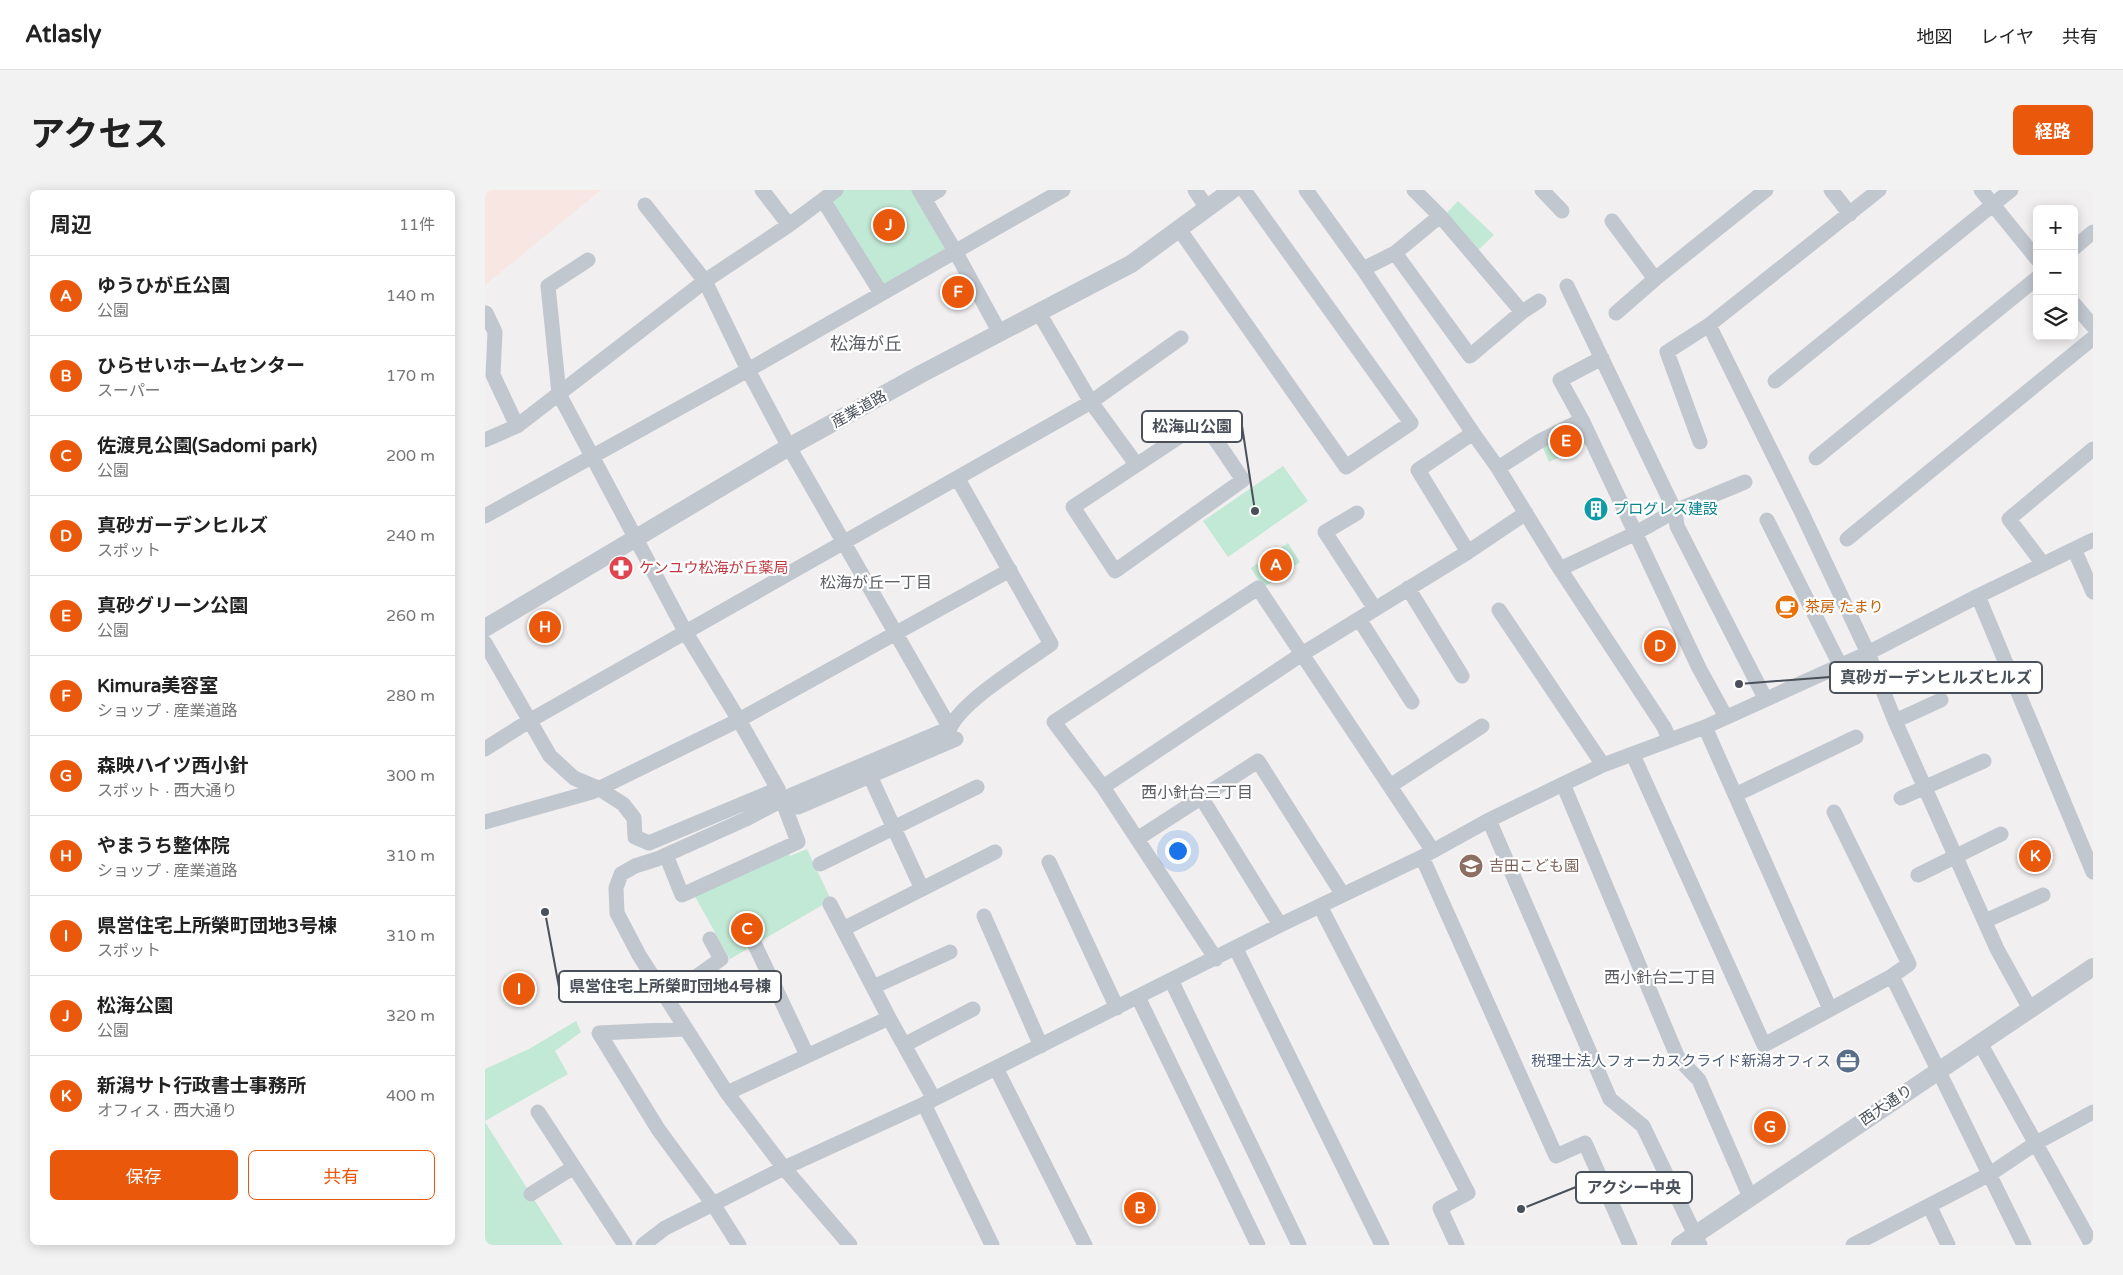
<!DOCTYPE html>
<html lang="ja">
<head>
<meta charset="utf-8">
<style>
  :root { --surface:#fff; --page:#f2f2f2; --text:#222; --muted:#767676; --line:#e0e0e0; --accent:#ea580c }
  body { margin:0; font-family:"Varela Round","Noto Sans JP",sans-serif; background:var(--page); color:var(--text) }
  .controls { position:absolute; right:15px; top:15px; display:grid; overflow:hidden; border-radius:8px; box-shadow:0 2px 12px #0003 }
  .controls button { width:45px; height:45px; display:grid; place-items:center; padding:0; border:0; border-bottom:1px solid var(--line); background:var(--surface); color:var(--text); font:25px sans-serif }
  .you { position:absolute; left:692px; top:660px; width:18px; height:18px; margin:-12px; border:4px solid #fff; border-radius:50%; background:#1a73e8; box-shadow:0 0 0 8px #1a73e833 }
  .badge { display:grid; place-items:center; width:32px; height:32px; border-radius:50%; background:var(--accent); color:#fff; font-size:16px; font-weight:700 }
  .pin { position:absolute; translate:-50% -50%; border:2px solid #fff; box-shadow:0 1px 5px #0006 }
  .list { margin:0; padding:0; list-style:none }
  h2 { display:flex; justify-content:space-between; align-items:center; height:65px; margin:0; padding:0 20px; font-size:21px }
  h2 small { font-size:16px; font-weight:400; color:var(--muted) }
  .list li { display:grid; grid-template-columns:32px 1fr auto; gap:15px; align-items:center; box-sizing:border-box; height:80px; padding:0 20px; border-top:1px solid var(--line) }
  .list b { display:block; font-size:19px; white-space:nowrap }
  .list p { margin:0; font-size:16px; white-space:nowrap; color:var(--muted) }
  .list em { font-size:16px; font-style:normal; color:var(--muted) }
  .actions { display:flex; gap:10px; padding:15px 20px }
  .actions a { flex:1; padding:11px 0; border:1px solid var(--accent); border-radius:8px; text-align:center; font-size:18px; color:var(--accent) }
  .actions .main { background:var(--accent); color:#fff }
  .icon { flex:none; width:28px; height:28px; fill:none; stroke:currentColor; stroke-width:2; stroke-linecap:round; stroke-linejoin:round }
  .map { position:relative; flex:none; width:1608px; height:1055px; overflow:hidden; border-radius:8px }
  header { display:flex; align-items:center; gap:30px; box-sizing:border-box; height:70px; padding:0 25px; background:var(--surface); border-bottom:1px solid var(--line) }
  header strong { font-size:24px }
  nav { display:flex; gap:28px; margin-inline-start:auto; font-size:18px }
  .intro { display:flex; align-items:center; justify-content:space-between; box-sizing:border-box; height:120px; padding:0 30px }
  h1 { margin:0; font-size:35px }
  .button { padding:12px 22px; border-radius:8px; background:var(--accent); color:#fff; font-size:18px; font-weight:700 }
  main { display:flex; gap:30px; padding:0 30px }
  aside { flex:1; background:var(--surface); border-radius:8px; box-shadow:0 2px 12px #0003 }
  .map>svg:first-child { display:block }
  .medical { fill:#f8e6e2 }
  .green { fill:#c2e9d5 }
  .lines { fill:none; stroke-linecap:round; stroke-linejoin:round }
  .minor { stroke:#c1c7cf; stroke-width:15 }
  .tertiary { stroke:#c1c7cf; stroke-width:18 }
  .labels { text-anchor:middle; stroke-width:4.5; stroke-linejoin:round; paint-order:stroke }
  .street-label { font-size:15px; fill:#49505a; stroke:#fff }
  .culture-label { font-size:15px; fill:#0d838f; stroke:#fff; text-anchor:start }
  .health-label { font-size:15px; fill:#be3a42; stroke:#fff; text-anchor:start }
  .food-label { font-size:15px; fill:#c56008; stroke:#fff; text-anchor:start }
  .education-label { font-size:15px; fill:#785e54; stroke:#fff; text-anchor:start }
  .service-label { font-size:15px; fill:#4e5e75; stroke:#fff; text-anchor:end }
  .neighbourhood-label { font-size:16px; fill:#5c5e63; stroke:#fff }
  .quarter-label { font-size:18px; fill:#5c5e63; stroke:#fff }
  .leader { fill:none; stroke:#49505a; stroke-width:2 }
  .callout-dot { fill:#49505a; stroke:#fff; stroke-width:2 }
  .callout { fill:#fff; stroke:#49505a; stroke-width:2 }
  .callout-label { font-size:16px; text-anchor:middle; font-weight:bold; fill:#49505a }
</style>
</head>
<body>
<header>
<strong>Atlasly</strong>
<nav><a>地図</a><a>レイヤ</a><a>共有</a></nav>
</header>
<div class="intro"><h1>アクセス</h1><a class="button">経路</a></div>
<main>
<aside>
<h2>周辺<small>11件</small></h2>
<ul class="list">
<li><span class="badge">A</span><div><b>ゆうひが丘公園</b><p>公園</p></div><em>140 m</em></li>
<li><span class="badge">B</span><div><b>ひらせいホームセンター</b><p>スーパー</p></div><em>170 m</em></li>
<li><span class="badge">C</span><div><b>佐渡見公園(Sadomi park)</b><p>公園</p></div><em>200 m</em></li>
<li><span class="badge">D</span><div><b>真砂ガーデンヒルズ</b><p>スポット</p></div><em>240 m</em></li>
<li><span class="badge">E</span><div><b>真砂グリーン公園</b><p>公園</p></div><em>260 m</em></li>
<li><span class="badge">F</span><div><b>Kimura美容室</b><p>ショップ · 産業道路</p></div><em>280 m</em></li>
<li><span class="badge">G</span><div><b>森映ハイツ西小針</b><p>スポット · 西大通り</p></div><em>300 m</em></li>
<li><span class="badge">H</span><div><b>やまうち整体院</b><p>ショップ · 産業道路</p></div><em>310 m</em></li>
<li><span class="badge">I</span><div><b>県営住宅上所榮町団地3号棟</b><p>スポット</p></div><em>310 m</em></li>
<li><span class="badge">J</span><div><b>松海公園</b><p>公園</p></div><em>320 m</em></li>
<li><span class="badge">K</span><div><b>新潟サト行政書士事務所</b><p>オフィス · 西大通り</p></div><em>400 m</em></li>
</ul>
<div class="actions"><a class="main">保存</a><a>共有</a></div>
</aside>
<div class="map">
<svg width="1608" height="1055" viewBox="0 0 1608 1055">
  <rect width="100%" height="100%" fill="#f1efef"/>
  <path class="medical" d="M0 0H116L0 95Z"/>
  <path class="green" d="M351 0H433L470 61 396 103 338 10Z
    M973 11 1009 45 988 65 957 28Z
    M1097 230 1107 251 1064 272 1055 251Z
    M798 276 823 311 743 367 718 331Z
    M803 353 815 372 778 398 766 378Z
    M302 659 305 666 322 659 346 710 245 769 208 703Z
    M91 831 96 842 70 861 83 884 0 931V879L44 859Z
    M0 932 78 1055H0Z"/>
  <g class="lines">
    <path class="minor" d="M277 0 304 35
      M434 0 470 61 515 143
      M710 0 722 18
      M821 0 878 79 988 243 1013 278 1075 379 1179 537 1184 549
      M929 0 957 28 1037 122
      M1057 0 1077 21
      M1346 0 1365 24
      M1496 0 1552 69
      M439 9 454 0
      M338 10 396 103
      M160 15 220 91 263 180 304 257 465 538
      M1127 31 1170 89
      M694 39 861 277 926 233 759 0
      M1589 58 1608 42
      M910 63 985 166 1037 122 1054 111
      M103 70 63 96 74 204 201 443 254 530 293 599 313 652 197 705 181 665
      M878 79 910 63 955 26
      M1082 96 1190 321 1192 336 1280 508
      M1589 114 1608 136
      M1 123 10 142 8 185 32 236
      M554 123 606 212 651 274
      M1131 123 1170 89 1281 0
      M1224 135 1316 321 1383 463 1410 531 1512 759 1545 819
      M1117 168 1075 190 1097 230 1214 478 1241 527
      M1290 191 1526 0
      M718 231 758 290 630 381 588 317Z
      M0 250 32 236 220 91 304 35 351 0
      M1215 252 1182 162 1224 135 1394 0
      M1331 268 1552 88
      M1013 278 1055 251 1097 230
      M872 323 840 342 890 419
      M0 326 263 180 578 0
      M1282 330 1355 475
      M1362 349 1608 148
      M1589 359 1608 402
      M983 362 933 280 988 243
      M1558 374 1524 329 1608 259
      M1075 379 1149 344 1190 321 1260 292
      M923 398 977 486
      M1493 406 1608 682
      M1014 420 1118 575
      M874 429 927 512
      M0 453 65 566 89 588 113 598 138 614 149 628 150 647 164 653 293 599
      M1410 531 1456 510
      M1220 537 1345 819
      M0 559 44 531 606 212 696 148
      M1148 565 1279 855 1407 786 1424 774 1349 622
      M385 586 437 699
      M1078 594 1193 868 1214 890 1265 1007
      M905 596 997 536
      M618 597 817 464 983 362 1041 323
      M1250 605 1371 547
      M716 607 795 735
      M1416 608 1499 571
      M313 617 471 549
      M1004 630 1125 909 1158 936 1215 1055
      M0 632 107 602 254 530 525 380
      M652 649 773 571 858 705
      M937 667 1071 966 1100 953 1145 1055
      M564 672 632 818
      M335 674 492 597
      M1433 685 1516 644
      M345 714 404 828 449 909
      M835 716 983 1003 955 1018 972 1055
      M499 726 556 856
      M1500 731 1558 705
      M358 739 510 662
      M270 755 322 865
      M751 759 897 1055
      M731 769 618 597 569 532 773 398 948 661
      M1407 786 1539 1055
      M686 790 814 1055
      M388 797 465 762
      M653 807 773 1055
      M181 808 236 769 225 749
      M200 839 114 843 173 939 228 1014 254 1055
      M1495 853 1607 1055
      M419 855 488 819
      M511 878 600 1055
      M242 903 404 828
      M439 914 507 1055
      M53 922 140 1055
      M46 1004 89 977
      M1445 1017 1463 1055
      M158 1055 180 1038 228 1014 299 978 439 914 795 735 937 667 1004 630 1078 594 1118 575 1220 537 1383 463 1493 406 1608 350
      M365 1055 299 978 242 903 154 765 132 723 131 698 136 684 150 676 172 669 261 629 307 605 465 538C478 510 540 473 566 454L473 289
      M1368 1055 1505 984 1551 953 1608 922"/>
    <path class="tertiary" d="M0 438 304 257 436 184 646 74 747 0
      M1195 1055 1608 777"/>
  </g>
  <defs>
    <symbol id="building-disc" viewBox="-11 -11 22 22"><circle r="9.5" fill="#0f9aa8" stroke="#fff"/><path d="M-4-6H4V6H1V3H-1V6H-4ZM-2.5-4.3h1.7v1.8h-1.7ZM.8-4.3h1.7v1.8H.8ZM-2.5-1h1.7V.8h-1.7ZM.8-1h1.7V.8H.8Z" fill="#fff"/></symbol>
    <symbol id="pharmacy-disc" viewBox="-11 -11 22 22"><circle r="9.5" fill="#e0444e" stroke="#fff"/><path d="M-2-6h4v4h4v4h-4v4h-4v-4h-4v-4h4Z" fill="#fff"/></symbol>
    <symbol id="cafe-disc" viewBox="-11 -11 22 22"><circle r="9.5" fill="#e8710a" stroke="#fff"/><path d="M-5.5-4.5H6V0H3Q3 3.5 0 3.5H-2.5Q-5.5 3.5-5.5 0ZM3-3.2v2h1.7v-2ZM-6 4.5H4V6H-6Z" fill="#fff"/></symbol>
    <symbol id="school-disc" viewBox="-11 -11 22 22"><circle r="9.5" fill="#8d6e63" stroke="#fff"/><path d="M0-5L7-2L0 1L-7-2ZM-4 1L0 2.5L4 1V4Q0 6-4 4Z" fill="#fff"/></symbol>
    <symbol id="office-disc" viewBox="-11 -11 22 22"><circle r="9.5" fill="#5c6f8a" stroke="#fff"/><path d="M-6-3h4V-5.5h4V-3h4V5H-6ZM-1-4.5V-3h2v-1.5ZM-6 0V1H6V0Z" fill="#fff"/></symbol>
  </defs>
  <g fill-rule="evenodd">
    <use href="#building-disc" x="1097" y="305" width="28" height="28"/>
    <use href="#pharmacy-disc" x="122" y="364" width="28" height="28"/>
    <use href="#cafe-disc" x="1288" y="403" width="28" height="28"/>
    <use href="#school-disc" x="972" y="662" width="28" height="28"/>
    <use href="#office-disc" x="1349" y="857" width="28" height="28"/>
  </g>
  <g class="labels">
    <g class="street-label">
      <text transform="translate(374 219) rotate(-29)" y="5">産業道路</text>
      <text transform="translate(1401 915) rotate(-34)" y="5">西大通り</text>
    </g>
    <g class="culture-label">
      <text x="1128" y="324">プログレス建設</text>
    </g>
    <g class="health-label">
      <text x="154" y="383">ケンユウ松海が丘薬局</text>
    </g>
    <g class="food-label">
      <text x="1320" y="422">茶房 たまり</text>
    </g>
    <g class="education-label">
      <text x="1004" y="681">吉田こども園</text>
    </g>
    <g class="service-label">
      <text x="1346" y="876">税理士法人フォーカスクライド新潟オフィス</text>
    </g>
    <g class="neighbourhood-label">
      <text x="391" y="398">松海が丘一丁目</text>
      <text x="712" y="608">西小針台三丁目</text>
      <text x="1175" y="793">西小針台二丁目</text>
    </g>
    <g class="quarter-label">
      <text x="381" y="160">松海が丘</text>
    </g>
  </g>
  <path class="leader" d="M770 321L757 236M1254 494L1345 487M60 722L74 797M1036 1019L1091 997"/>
  <g class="callout-dot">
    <circle cx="770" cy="321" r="5"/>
    <circle cx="1254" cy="494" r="5"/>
    <circle cx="60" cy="722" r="5"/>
    <circle cx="1036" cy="1019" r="5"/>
  </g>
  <g class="callout">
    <rect x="657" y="221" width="100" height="31" rx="5"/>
    <rect x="1345" y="472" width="212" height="31" rx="5"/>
    <rect x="74" y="781" width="222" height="31" rx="5"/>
    <rect x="1091" y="982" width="116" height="31" rx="5"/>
  </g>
  <g class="callout-label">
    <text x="707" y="242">松海山公園</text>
    <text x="1451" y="493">真砂ガーデンヒルズヒルズ</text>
    <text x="185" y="802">県営住宅上所榮町団地4号棟</text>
    <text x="1149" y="1003">アクシー中央</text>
  </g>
</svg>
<div class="controls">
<button>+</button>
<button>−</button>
<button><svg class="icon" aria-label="layers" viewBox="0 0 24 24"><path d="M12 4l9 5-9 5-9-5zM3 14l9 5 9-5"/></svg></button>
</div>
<div class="you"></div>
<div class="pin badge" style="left:791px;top:375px">A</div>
<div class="pin badge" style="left:655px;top:1018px">B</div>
<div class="pin badge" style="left:262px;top:739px">C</div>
<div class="pin badge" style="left:1175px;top:456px">D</div>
<div class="pin badge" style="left:1081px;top:251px">E</div>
<div class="pin badge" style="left:473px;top:102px">F</div>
<div class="pin badge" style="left:1285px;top:937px">G</div>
<div class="pin badge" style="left:60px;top:437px">H</div>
<div class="pin badge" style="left:34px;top:799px">I</div>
<div class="pin badge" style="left:404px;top:35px">J</div>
<div class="pin badge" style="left:1550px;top:666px">K</div>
</div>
</main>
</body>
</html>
